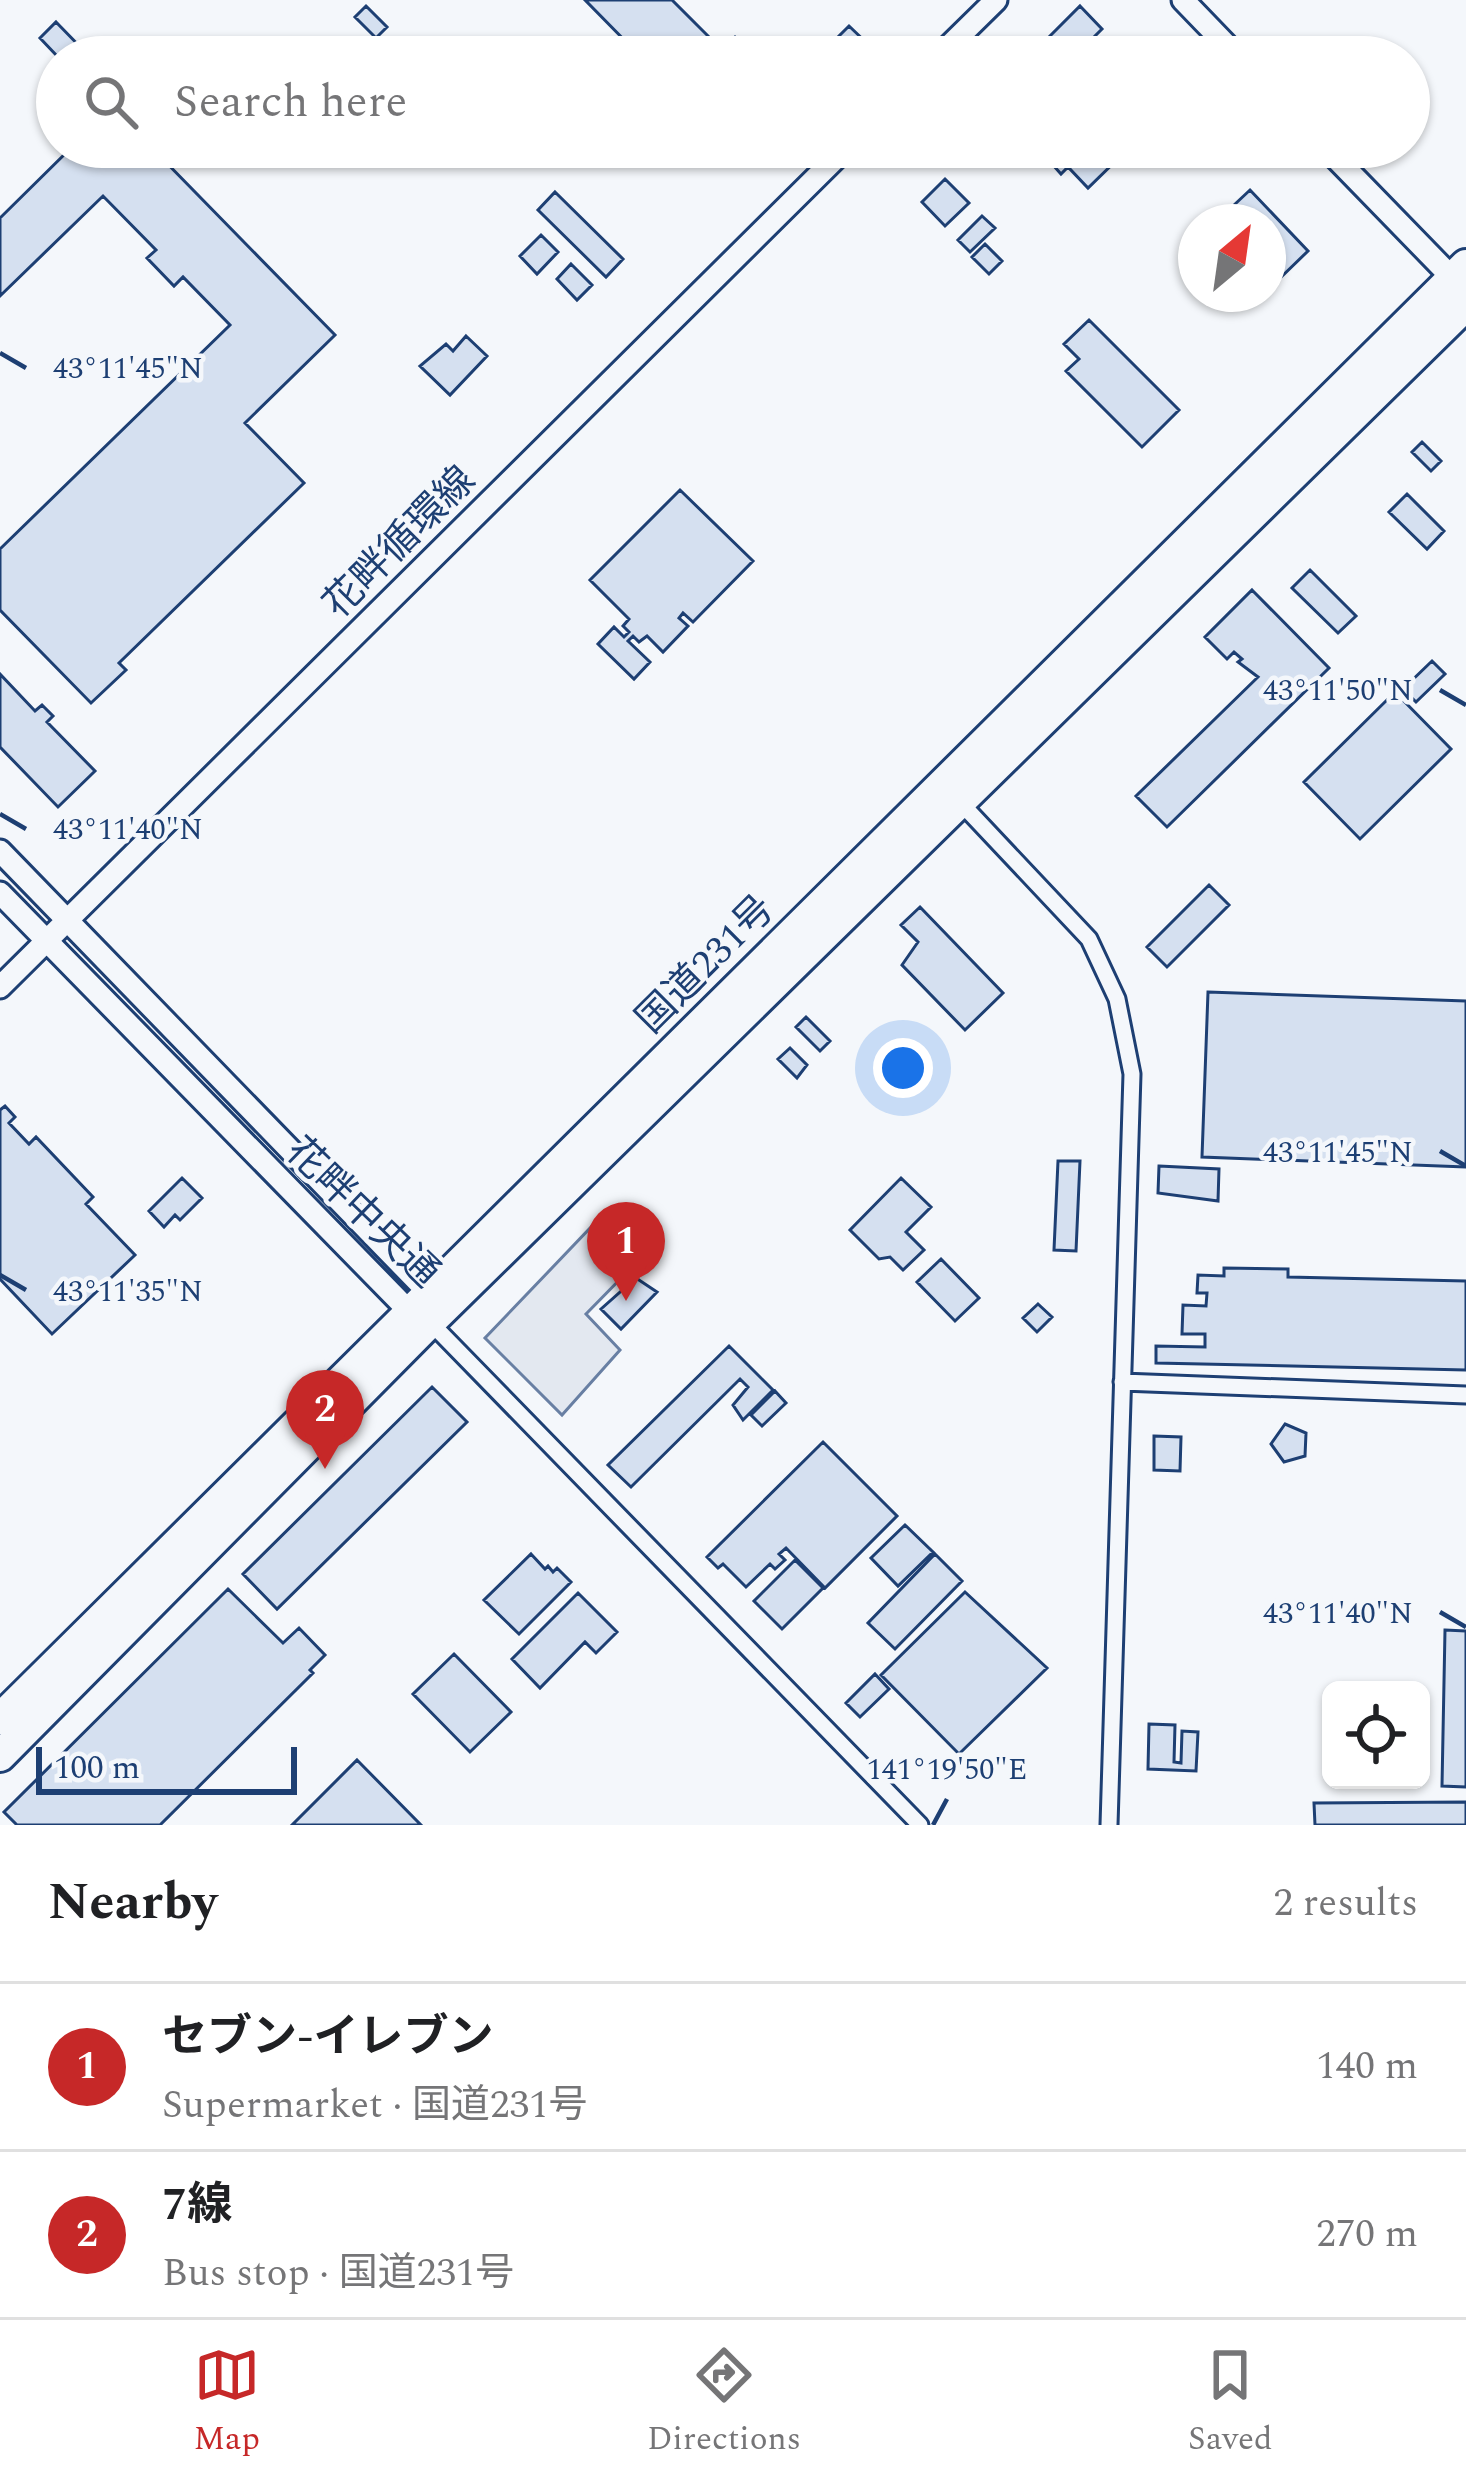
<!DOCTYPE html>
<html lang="en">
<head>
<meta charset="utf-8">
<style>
  :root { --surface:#fff; --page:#f6f6f6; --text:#202124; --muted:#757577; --line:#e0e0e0; --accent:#c62828 }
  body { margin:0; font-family:Spectral,"Noto Sans JP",serif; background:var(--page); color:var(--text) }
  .controls { position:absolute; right:36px; bottom:36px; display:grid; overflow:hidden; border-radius:18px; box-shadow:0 3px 9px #0004 }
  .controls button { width:108px; height:108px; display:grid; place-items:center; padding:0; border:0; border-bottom:3px solid var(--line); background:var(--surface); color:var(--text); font:60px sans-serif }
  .compass { position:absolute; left:1178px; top:204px; width:108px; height:108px; border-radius:50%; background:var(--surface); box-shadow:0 3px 9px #0004; rotate:29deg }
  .scale { position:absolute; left:36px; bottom:30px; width:261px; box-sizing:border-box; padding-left:12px; border:6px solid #1d3f73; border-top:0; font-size:33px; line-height:42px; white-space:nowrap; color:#1d3f73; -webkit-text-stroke:9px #f4f7fb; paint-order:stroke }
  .you { position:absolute; left:903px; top:1068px; width:42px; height:42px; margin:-30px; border:9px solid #fff; border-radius:50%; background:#1a73e8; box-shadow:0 0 0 18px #1a73e833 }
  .badge { display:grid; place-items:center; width:78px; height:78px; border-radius:50%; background:var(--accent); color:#fff; font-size:39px; font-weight:700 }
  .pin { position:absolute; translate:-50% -99px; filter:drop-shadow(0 3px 6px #0008) }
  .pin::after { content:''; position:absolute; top:63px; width:42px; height:36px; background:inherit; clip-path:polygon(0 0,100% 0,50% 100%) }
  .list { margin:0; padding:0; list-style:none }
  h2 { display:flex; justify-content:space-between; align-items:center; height:156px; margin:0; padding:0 48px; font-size:51px }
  h2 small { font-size:39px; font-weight:400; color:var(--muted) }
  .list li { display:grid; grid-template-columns:78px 1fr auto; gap:36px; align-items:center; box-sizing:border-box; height:168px; padding:0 48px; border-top:3px solid var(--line) }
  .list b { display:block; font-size:45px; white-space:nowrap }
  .list p { margin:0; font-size:39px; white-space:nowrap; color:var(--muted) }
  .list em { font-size:39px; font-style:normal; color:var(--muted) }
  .icon { flex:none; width:66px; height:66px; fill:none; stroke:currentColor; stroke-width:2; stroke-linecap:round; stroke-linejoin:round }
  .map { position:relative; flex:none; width:1466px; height:1825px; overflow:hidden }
  .search { position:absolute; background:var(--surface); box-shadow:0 3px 9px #0004; left:36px; right:36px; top:36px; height:132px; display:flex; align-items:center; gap:30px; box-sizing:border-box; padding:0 42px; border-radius:66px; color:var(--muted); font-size:45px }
  .sheet { height:492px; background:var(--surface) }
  nav { display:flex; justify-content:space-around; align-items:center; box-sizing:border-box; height:168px; border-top:3px solid var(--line); background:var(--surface); font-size:33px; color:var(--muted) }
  nav a { display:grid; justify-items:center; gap:6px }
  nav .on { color:var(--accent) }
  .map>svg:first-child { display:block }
  .parking { fill:#e3e8f0; stroke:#687fa3; stroke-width:3 }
  .building { fill:#d5e0f0; stroke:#1d3f73; stroke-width:3 }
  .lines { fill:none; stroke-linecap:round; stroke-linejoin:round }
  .street-casing { stroke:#1d3f73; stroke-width:21 }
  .secondary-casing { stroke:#1d3f73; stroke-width:27 }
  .highway-casing { stroke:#1d3f73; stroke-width:36 }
  .street { stroke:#f4f7fb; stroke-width:15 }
  .secondary { stroke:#f4f7fb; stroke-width:21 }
  .highway { stroke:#f4f7fb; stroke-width:30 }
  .ticks { fill:none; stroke:#1d3f73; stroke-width:4.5 }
  .labels { text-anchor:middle; stroke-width:9; stroke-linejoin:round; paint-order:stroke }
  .street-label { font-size:39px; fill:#1d3f73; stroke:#f4f7fb }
  .ticks-label { font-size:30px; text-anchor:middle; fill:#1d3f73; stroke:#f4f7fb; stroke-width:9; stroke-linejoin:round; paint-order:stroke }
</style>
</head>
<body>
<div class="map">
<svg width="1466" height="1825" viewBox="0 0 1466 1825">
  <rect width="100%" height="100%" fill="#f4f7fb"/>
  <path class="parking" d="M594 1224 635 1264 586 1314 620 1350 562 1415 485 1338Z"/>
  <path class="building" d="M585 0H672L722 50 735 37 755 57H641Z
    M366 6 387 27 376 38 355 17Z
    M1080 6 1102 29 1080 51 1083 55 1029 57Z
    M56 22 90 57H58L40 38Z
    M849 26 873 49 865 57H851L834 41Z
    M72 147H151L335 335 245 423 304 483 119 663 126 670 91 703 0 610V549L230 325 183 277 174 286 147 258 156 250 103 196 0 296V218Z
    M1048 147H1130L1088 188 1068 167 1061 174 1046 157 1052 151Z
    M945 179 969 203 945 226 922 202Z
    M1250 190 1308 251 1274 284 1268 278V222H1216Z
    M555 192 623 259 606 277 538 210Z
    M982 216 995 228 970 252 958 240Z
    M541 235 558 252 537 274 520 256Z
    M985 244 1002 261 989 274 972 257Z
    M571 264 592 285 577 300 557 279Z
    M1089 320 1179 410 1142 447 1066 371 1079 359 1064 344Z
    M466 336 487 356 450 395 420 366 446 344 453 351Z
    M1422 442 1441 461 1431 471 1412 452Z
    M680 490 753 561 693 622 683 613 679 618 688 626 663 652 647 636 639 642 633 636 628 641 650 662 634 679 598 644 614 627 624 637 629 632 623 626 629 619 590 580Z
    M1407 494 1444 531 1427 549 1389 512Z
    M1310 570 1356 616 1338 633 1292 588Z
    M1252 590 1329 668 1167 827 1136 796 1258 677 1238 662 1242 659 1234 652 1227 659 1205 637Z
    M1432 661 1445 674 1416 702 1403 689Z
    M0 674 35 711 42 705 53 716 47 722 95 771 58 807 0 747Z
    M1395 692 1451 749 1360 839 1304 782Z
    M1209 885 1229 905 1167 967 1147 947Z
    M920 907 1003 993 965 1030 902 965 918 942 901 925Z
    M1208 992 1466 1001V1167L1202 1157Z
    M806 1017 830 1041 820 1051 796 1027Z
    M790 1048 807 1065 797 1078 778 1059Z
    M5 1106 15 1117 9 1123 29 1144 36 1137 93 1197 86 1204 135 1255 52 1334 0 1279V1110Z
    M1058 1161H1080L1076 1251 1054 1250Z
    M1159 1166 1219 1169 1218 1201 1158 1193Z
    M182 1178 202 1198 180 1220 175 1215 164 1227 149 1211Z
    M901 1178 931 1207 906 1232 924 1250 903 1270 890 1257 879 1259 850 1230Z
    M941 1259 979 1298 955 1321 917 1282Z
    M1224 1268 1288 1269V1277L1466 1281V1370L1156 1363V1346L1205 1347V1334H1182L1183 1305 1206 1306 1207 1293H1197L1198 1275 1224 1276Z
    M636 1278 657 1292 621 1329 601 1309Z
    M1038 1304 1052 1317 1037 1332 1023 1318Z
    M729 1346 773 1390 743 1420 733 1405 748 1387 740 1379 631 1487 608 1465Z
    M432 1387 467 1422 277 1609 243 1574Z
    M775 1391 786 1403 762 1426 751 1415Z
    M1285 1424 1306 1433 1305 1456 1284 1462 1271 1444Z
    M1154 1436 1181 1437 1180 1471 1154 1470Z
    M823 1442 897 1516 825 1588 786 1548 779 1554 785 1560 775 1569 770 1564 746 1587 723 1564 718 1568 707 1557Z
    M905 1525 933 1552 898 1586 871 1558Z
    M531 1554 545 1569 548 1566 553 1572 557 1568 571 1582 519 1634 484 1600Z
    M935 1554 962 1581 895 1649 868 1623Z
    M795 1560 823 1588 782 1629 754 1601Z
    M228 1589 283 1643 299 1628 325 1655 310 1670 313 1673 160 1825H17L4 1812Z
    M965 1592 1047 1668 959 1754 881 1675Z
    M578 1593 617 1632 596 1653 585 1642 540 1688 512 1659Z
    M1445 1630 1466 1631V1787L1442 1786Z
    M454 1654 511 1712 470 1752 413 1694Z
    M875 1674 889 1689 860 1717 846 1703Z
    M1149 1724 1175 1725 1174 1762 1181 1763 1182 1731 1198 1732 1196 1771 1148 1769Z
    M357 1760 421 1825H292Z
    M1466 1802V1825H1315L1314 1803Z"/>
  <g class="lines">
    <defs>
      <path id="street" d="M960 802 1089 939 1117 999 1132 1074 1109 1825
        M430 1322 920 1825
        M1122 1382 1466 1395"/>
      <path id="secondary" d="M1183 0 1238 57
        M938 57 996 0
        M1325 147 1466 292
        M0 851 428 1292 429 1307
        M0 893 408 1310 422 1318
        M0 987 847 147"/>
      <path id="highway" d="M0 1719 1466 265
        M0 1756 430 1322 1466 305"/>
    </defs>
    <use href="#street" class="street-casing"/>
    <use href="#secondary" class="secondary-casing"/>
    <use href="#highway" class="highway-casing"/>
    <use href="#street" class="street"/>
    <use href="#secondary" class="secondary"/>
    <use href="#highway" class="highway"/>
  </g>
  <path class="ticks" d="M0 353 26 368M1440 690 1466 705M0 814 26 829M1440 1151 1466 1166M0 1275 26 1290M1440 1612 1466 1627M933 1825 947 1799"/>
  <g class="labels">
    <g class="street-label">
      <text transform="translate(398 541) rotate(-45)" y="14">花畔循環線</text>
      <text transform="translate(704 963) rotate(-45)" y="14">国道231号</text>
      <text transform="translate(364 1211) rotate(44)" y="14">花畔中央通</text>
    </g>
  </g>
  <g class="ticks-label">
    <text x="128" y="378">43°11'45"N</text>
    <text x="1338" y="700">43°11'50"N</text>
    <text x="128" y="839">43°11'40"N</text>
    <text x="1338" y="1162">43°11'45"N</text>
    <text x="128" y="1301">43°11'35"N</text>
    <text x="1338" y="1623">43°11'40"N</text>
    <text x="947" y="1779">141°19'50"E</text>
  </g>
</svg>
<div class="controls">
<button><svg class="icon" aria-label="locate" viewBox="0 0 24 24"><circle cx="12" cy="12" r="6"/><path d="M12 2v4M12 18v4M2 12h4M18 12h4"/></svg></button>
</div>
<svg class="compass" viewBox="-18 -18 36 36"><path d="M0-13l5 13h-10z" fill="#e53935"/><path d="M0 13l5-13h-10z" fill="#757577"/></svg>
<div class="scale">100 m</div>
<div class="you"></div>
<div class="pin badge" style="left:626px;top:1301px">1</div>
<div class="pin badge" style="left:325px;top:1469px">2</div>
<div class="search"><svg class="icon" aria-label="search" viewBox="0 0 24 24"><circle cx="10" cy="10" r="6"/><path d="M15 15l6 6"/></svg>Search here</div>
</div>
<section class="sheet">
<h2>Nearby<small>2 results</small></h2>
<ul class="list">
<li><span class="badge">1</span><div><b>セブン-イレブン</b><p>Supermarket · 国道231号</p></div><em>140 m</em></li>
<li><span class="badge">2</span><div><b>7線</b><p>Bus stop · 国道231号</p></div><em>270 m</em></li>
</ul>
</section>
<nav>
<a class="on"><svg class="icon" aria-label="map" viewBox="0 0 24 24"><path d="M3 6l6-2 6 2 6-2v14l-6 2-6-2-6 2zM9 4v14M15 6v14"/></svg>Map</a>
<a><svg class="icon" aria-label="directions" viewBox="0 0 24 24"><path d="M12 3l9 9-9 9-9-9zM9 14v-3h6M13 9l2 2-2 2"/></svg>Directions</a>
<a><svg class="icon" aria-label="saved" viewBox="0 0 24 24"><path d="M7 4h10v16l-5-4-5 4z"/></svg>Saved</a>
</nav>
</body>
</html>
